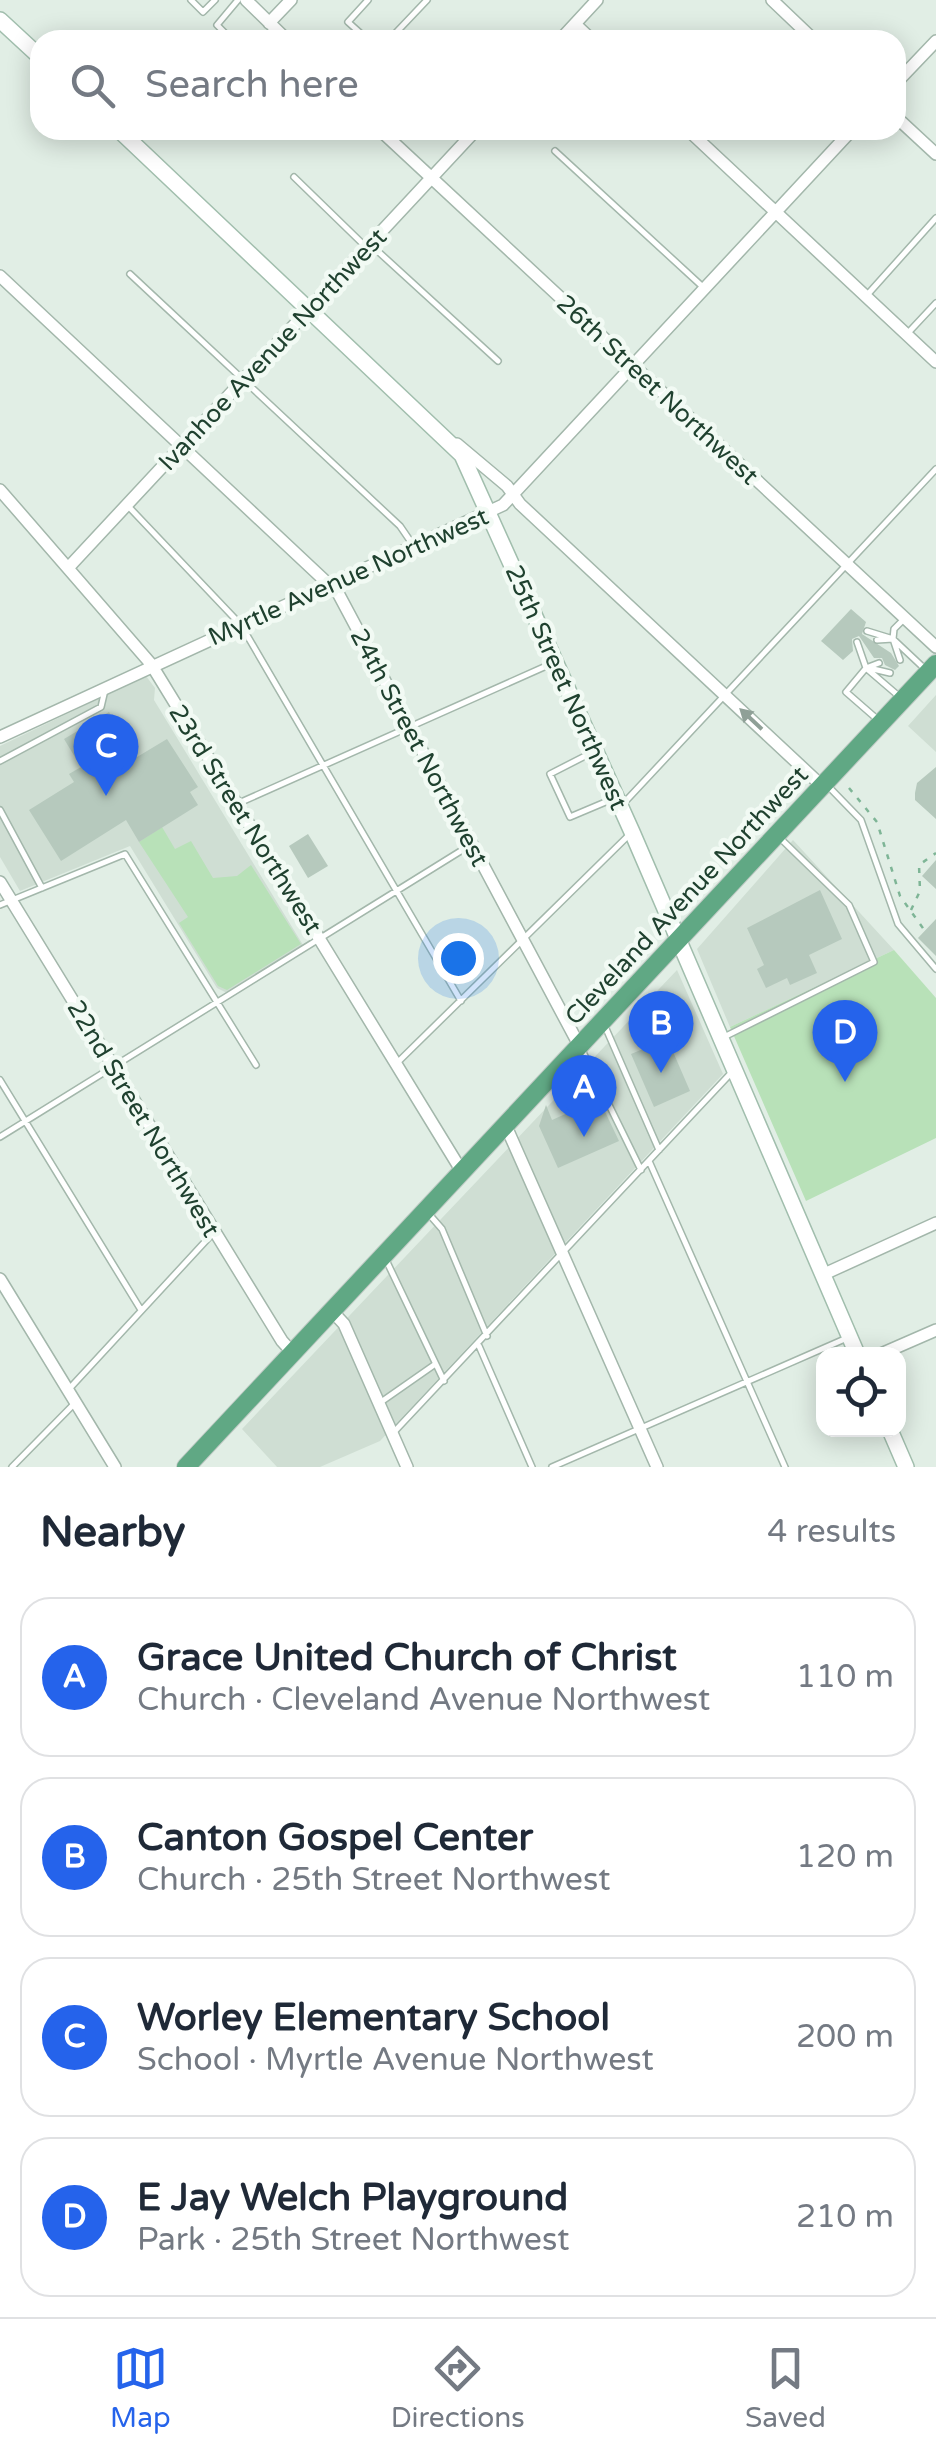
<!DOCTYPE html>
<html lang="en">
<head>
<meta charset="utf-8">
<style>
  :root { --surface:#fff; --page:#f2f2f3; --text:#1f2937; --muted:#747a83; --line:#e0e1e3; --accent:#2563eb }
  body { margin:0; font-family:"Varela Round",sans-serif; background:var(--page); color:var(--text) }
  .controls { position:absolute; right:30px; bottom:30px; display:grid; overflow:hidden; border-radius:20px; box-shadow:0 5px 25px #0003 }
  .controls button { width:90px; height:90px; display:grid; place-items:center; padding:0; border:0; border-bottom:2px solid var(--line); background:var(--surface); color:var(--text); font:50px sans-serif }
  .you { position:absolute; left:458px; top:958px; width:35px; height:35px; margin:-25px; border:8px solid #fff; border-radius:50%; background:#1a73e8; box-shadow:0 0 0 15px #1a73e833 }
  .badge { display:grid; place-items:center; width:65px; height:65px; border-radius:50%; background:var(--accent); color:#fff; font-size:32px; font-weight:700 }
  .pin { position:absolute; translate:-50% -82px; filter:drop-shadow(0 2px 5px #0008) }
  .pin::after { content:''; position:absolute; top:52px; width:35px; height:30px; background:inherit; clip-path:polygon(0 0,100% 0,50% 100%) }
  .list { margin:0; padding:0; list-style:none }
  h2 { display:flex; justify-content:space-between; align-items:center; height:130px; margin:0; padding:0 40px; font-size:42px }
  h2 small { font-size:32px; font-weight:400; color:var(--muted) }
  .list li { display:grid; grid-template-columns:65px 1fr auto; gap:30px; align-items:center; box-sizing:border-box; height:160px; margin:0 20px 20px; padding:0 20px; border:2px solid var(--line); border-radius:30px }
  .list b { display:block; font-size:38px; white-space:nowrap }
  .list p { margin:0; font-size:32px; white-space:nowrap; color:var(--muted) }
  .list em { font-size:32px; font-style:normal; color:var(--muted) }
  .icon { flex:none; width:55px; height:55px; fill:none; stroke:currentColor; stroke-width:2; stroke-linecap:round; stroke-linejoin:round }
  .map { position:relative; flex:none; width:936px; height:1467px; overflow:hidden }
  .search { position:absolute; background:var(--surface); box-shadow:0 5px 25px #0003; left:30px; right:30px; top:30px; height:110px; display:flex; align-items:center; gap:25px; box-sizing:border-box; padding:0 35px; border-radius:30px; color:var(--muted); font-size:38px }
  .sheet { height:850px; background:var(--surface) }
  nav { display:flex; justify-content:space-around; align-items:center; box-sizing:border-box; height:140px; border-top:2px solid var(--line); background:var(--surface); font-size:28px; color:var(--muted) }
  nav a { display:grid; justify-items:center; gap:5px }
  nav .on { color:var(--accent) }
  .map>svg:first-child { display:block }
  .built { fill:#cfded3 }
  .green { fill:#b8e1b8 }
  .building { fill:#b6c9bd }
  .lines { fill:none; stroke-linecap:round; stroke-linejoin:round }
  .lane-casing { stroke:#a3b7ab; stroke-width:8 }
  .street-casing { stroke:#a3b7ab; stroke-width:14 }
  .secondary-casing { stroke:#a1bead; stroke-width:18 }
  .primary-casing { stroke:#c0cac5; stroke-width:20 }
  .path { stroke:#7eb596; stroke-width:2.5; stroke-dasharray:5 8; stroke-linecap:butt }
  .lane { stroke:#fff; stroke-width:5 }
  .street { stroke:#fff; stroke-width:11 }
  .secondary { stroke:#fff; stroke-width:15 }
  .primary { stroke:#60a884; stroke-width:18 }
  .oneway { fill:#8fa097 }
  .labels { text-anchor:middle; stroke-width:9; stroke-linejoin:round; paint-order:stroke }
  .street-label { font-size:25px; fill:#1f412f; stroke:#f2faf4 }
</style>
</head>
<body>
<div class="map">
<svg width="936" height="1467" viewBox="0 0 936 1467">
  <rect width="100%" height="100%" fill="#e1eee5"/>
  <path class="built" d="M146 676 155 688 154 700 303 945 227 993 217 988 130 846 20 891 0 857V746Z
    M936 695V752L908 726Z
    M793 840 894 950 730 1027 697 949Z
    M677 970 723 1074 380 1441 320 1467H277L242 1429Z"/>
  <path class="green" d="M162 827 175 849 191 841 213 878 237 876 251 865 301 944 227 990 218 986 179 923 188 917 139 842Z
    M894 950 936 998V1138L806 1201 730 1027Z"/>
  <path class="building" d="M851 609 866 622 862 634 891 653 899 666 895 670 885 665 882 658H874L859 636 852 639 853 651 843 660 821 641Z
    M109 712 137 757 167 739 198 787 190 792 198 805 139 842 126 820 61 861 29 810 74 782 69 774 81 767 64 739Z
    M936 767V819L915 800V793L917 783Z
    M308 834 328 866 308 878 289 846Z
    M936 860V889L922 876Z
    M820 890 842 939 809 955 817 973 790 985 787 978 766 988 757 969 764 965 747 928Z
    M936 919V956L918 938Z
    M661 1024 690 1091 654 1107 631 1054 648 1047 642 1032Z
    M599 1099 619 1141 558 1168 539 1126 546 1105 552 1120Z"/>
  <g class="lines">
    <defs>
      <path id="lane" d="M191 0 203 12 215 0
        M232 40 217 25 238 0
        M368 40 348 22 368 0
        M389 40 427 0
        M555 151 704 288
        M294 177 366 247
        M371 245 498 361
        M130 274 400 526 413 545
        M868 294 936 218
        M907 334 936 303
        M128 506 241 625 461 1001
        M867 631 893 639 894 629 903 620
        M877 640 893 639 926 670
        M857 642 866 668 901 698
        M894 642 900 660
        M869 668 890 673
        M877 719 846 692 866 668 879 663
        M591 753 550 774 570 817 615 798
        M0 761 101 707 105 690
        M827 785 861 820 898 924 936 969
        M239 803 553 663
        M622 805 936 469
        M0 810 42 888
        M0 905 125 854 256 1065
        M604 1024 659 1150
        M722 1038 874 962 849 905 781 839
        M583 1052 641 1170
        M399 1061 630 834
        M0 1080 141 1310
        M0 1137 472 844
        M649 1161 785 1467
        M428 1213 442 1229 487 1336
        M387 1262 444 1381
        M479 1346 532 1467
        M70 1388 214 1232
        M381 1402 434 1365
        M394 1432 732 1072
        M12 1467 73 1405
        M552 1467 847 1338"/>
      <path id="street" d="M246 0 287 40
        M772 0 814 40
        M269 23 291 0
        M575 24 592 40
        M560 40 597 0
        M896 83 936 41
        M896 117 936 154
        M380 130 936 647
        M688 130 936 362
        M0 276 338 593 579 1045
        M457 444 507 486 520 504 822 786
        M0 490 151 664 461 1170
        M68 568 476 130
        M0 737 503 505 852 130
        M0 882 282 1341 292 1352
        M505 1124 657 1467
        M822 1275 936 1223
        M0 1279 115 1467
        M331 1310 344 1324 407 1467
        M881 1354 936 1330"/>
      <path id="secondary" d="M0 20 40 57
        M119 130 462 455 632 832 857 1354
        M890 1430 906 1467"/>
      <path id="primary" d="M186 1467 936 664"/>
    </defs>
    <use href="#lane" class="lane-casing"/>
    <use href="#street" class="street-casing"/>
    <use href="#secondary" class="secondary-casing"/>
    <use href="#primary" class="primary-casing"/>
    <path class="path" d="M849 788 877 822 900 896 925 931
      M911 910 920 891 919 865 936 853"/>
    <use href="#lane" class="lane"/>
    <use href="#street" class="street"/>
    <use href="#secondary" class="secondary"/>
    <use href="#primary" class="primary"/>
  </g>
  <defs><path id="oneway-solid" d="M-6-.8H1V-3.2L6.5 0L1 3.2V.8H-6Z" transform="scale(2.5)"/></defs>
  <use class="oneway" href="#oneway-solid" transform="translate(751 719) rotate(-137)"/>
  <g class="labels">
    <g class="street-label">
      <text transform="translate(272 349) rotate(-47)" y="9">Ivanhoe Avenue Northwest</text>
      <text transform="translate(658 389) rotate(43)" y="9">26th Street Northwest</text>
      <text transform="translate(348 576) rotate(-24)" y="9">Myrtle Avenue Northwest</text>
      <text transform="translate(567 687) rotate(66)" y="9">25th Street Northwest</text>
      <text transform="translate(420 747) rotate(62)" y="9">24th Street Northwest</text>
      <text transform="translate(246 819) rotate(58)" y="9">23rd Street Northwest</text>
      <text transform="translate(686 895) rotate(-47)" y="9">Cleveland Avenue Northwest</text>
      <text transform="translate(144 1118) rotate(59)" y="9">22nd Street Northwest</text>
    </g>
  </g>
</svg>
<div class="controls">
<button><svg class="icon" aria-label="locate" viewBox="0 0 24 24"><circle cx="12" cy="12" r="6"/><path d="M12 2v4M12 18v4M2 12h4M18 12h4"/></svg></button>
</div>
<div class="you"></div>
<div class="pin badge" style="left:584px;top:1137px">A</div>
<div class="pin badge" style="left:661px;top:1073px">B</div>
<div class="pin badge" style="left:106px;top:796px">C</div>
<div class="pin badge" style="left:845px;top:1082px">D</div>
<div class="search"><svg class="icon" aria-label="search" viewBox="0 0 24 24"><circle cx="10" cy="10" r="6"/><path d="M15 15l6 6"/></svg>Search here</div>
</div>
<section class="sheet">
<h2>Nearby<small>4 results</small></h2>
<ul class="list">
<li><span class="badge">A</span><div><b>Grace United Church of Christ</b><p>Church · Cleveland Avenue Northwest</p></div><em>110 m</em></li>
<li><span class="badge">B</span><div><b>Canton Gospel Center</b><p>Church · 25th Street Northwest</p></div><em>120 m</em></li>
<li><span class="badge">C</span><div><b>Worley Elementary School</b><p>School · Myrtle Avenue Northwest</p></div><em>200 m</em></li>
<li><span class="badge">D</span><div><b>E Jay Welch Playground</b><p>Park · 25th Street Northwest</p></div><em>210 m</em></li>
</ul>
</section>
<nav>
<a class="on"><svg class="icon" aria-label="map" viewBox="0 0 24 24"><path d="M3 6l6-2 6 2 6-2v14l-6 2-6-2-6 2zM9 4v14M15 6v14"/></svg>Map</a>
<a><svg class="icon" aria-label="directions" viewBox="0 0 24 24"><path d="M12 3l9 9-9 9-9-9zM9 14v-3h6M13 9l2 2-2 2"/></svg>Directions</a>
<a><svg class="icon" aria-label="saved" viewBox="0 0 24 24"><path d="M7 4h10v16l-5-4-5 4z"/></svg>Saved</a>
</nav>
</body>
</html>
